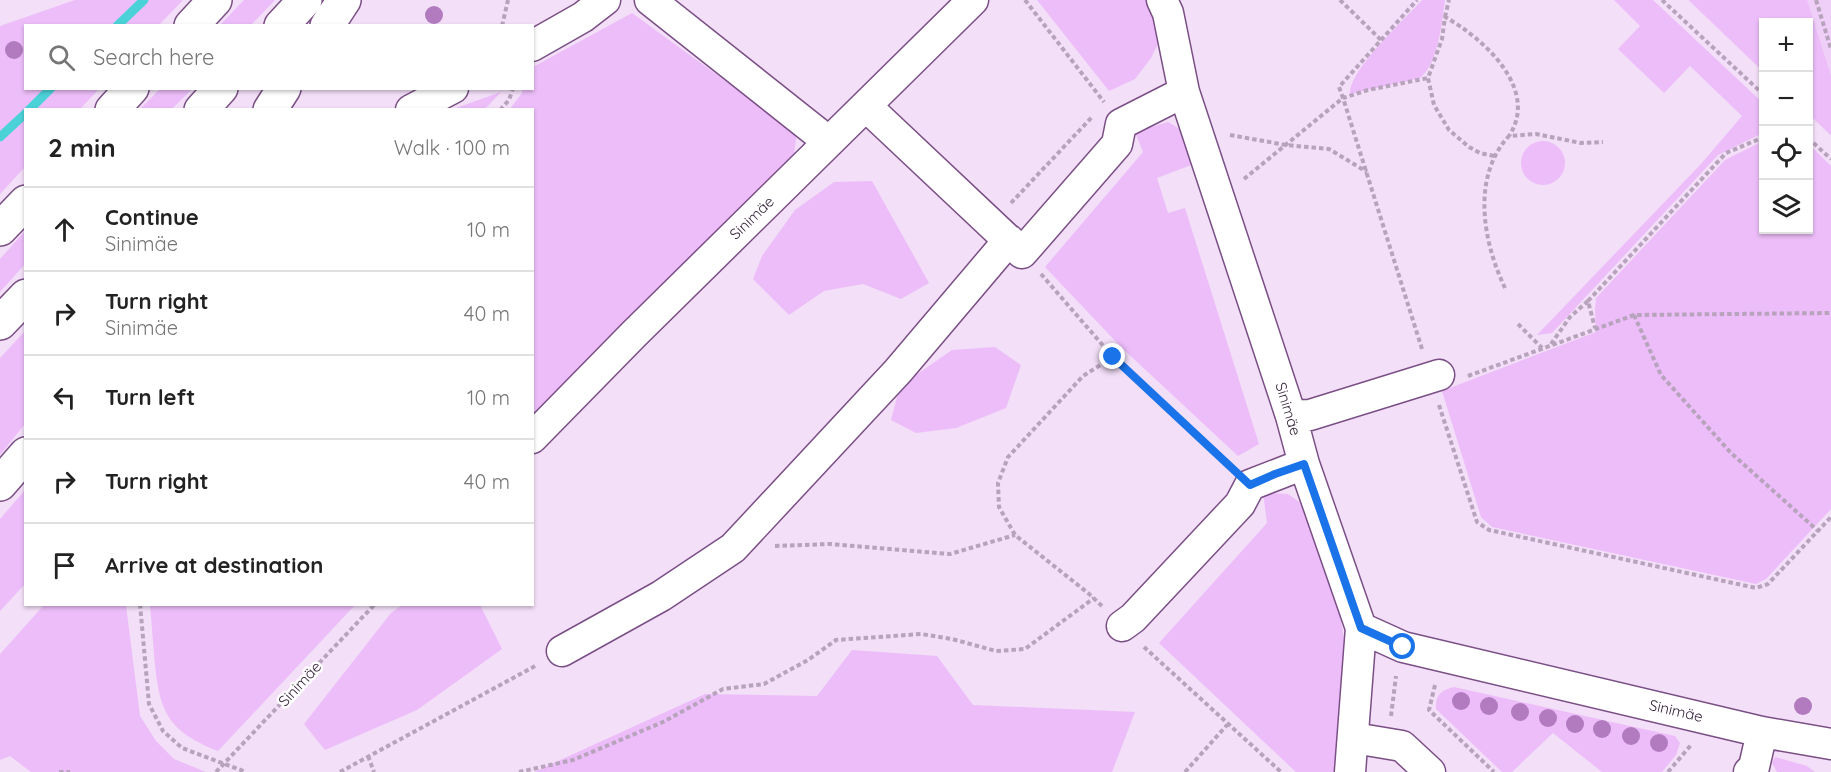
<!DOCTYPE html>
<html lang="en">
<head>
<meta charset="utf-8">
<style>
  :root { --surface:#fff; --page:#f2f2f2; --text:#222; --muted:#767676; --line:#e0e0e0 }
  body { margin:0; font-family:Quicksand,sans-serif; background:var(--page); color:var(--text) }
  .controls { position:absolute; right:18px; top:18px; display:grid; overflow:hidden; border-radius:0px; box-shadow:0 2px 4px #0004 }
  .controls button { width:54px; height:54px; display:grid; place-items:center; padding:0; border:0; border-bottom:2px solid var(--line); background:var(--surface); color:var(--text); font:30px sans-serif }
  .stop { position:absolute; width:18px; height:18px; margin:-14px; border:4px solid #1a73e8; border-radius:50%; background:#fff }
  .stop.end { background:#1a73e8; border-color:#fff; box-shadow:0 2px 6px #0008 }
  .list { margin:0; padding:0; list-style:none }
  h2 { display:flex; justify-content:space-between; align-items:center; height:78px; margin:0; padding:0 24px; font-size:26px }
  h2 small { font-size:20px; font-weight:400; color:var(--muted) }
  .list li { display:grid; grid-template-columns:39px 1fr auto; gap:18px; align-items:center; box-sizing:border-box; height:84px; padding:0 24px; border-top:2px solid var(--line) }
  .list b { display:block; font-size:22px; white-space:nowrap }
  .list p { margin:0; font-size:20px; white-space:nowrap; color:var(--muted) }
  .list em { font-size:20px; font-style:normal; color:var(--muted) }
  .icon { flex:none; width:33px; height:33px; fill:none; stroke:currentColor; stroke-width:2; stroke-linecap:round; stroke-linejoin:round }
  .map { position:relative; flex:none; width:1831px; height:772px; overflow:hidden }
  .search { position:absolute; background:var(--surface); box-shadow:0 2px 4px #0004; left:24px; top:24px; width:510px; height:66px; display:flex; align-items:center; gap:15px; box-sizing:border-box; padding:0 21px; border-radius:0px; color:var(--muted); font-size:22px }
  .panel { position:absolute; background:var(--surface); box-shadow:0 2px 4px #0004; left:24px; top:108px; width:510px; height:498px; border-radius:0px }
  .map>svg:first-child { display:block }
  .built { fill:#efcff7 }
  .green { fill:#ecbdf9 }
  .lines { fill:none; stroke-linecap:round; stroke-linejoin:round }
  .stream { stroke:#4bd2d8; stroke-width:9 }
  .minor-casing { stroke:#7a4f85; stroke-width:33 }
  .highway-casing { stroke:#7a4f85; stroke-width:36 }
  .path { stroke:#b7a3bc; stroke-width:4; stroke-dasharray:4.5 3; stroke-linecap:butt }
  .minor { stroke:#fff; stroke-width:30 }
  .highway { stroke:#fff; stroke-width:33 }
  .tree { fill:#b27abf }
  .route { stroke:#1a73e8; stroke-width:8 }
  .labels { text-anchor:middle; stroke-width:5; stroke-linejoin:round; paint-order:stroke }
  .street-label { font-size:15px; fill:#301e35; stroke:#fff }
</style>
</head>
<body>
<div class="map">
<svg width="1831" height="772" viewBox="0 0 1831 772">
  <rect width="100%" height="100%" fill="#f3dff8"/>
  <path class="built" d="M1688 0H1831V136L1809 115 1808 22H1764L1763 72Z"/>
  <path class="green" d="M75 0H183L159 25 26 26V88L99 89 80 109 26 110 25 167 0 194V26Z
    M244 0H275L251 25H220Z
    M1037 0H1148L1159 42 1151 58 1135 79 1109 91Z
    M1422 0H1445C1442 22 1438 64 1420 78L1350 94C1349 70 1405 19 1422 0Z
    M1614 0H1653L1763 103V133L1718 155 1552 333 1537 335 1700 165 1742 116 1690 66 1664 93 1618 49 1640 26Z
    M1689 0H1807L1831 76V135L1809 114 1808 22H1764L1763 71Z
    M632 13 797 133 794 154 533 418 532 110H509L522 93V89L532 88 533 67Z
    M160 89V88L192 89 172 109H140Z
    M501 92 485 109H453Z
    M1168 122 1183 131 1202 161 1157 178 1168 213 1185 208 1259 444 1238 456 1121 347 1045 267 1143 152 1135 132Z
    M1521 163a22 22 0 1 1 44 0a22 22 0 1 1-44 0Z
    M1763 141 1764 230H1808L1809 144 1831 166V509L1766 579 1756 584 1492 527 1481 517 1442 391 1596 332 1595 310 1596 298 1725 160Z
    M872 181 929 283 901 299 863 284 824 291 789 315 753 279 762 256 795 210 834 182Z
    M25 231V264L0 292V259Z
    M25 331V424L0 455V358Z
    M995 347 1021 365 1006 408 956 428 916 433 891 420 900 386 952 350Z
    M25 490V584L0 611V519Z
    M1263 493 1288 494 1305 506 1337 596 1344 639 1336 772H1296L1159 643 1267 523Z
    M45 604 126 605 140 716 156 741 174 759 206 772H31L10 756 0 760V654Z
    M150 605V604L355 605 218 751C170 732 160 714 155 665 153 645 152 625 150 605Z
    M402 605H480L502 649 417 710 325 750 304 724 391 613Z
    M852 650 937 656 973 705 1135 712 1112 772H534L705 694 817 696Z
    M1454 687 1675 736 1680 743 1676 755 1662 772H1602L1553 733 1512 772H1502L1436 709C1435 695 1441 690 1454 687Z
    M1775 757 1807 766 1815 772H1777L1772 763Z"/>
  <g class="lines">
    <path class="stream" d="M117 26 144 0
      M29 110 51 88
      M0 137 26 113"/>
    <defs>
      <path id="minor" d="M650 0 829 142
        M1162 0 1168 13 1184 92 1291 416 1304 464 1361 628 1403 647 1762 732 1831 744
        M532 46 583 17 605 0
        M867 107 1022 253 1117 144 1121 124 1184 92
        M411 110 453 88
        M1291 416 1310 415 1439 375
        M532 438 634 334 973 0
        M1122 626 1133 618 1240 504 1250 485 1304 464
        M562 651 661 596 733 548 898 371 1009 240
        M1354 738 1402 746 1430 772
        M1350 772 1361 628
        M1749 772 1754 767 1762 732"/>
      <path id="highway" d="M191 26 215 0
        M281 26 305 0
        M327 26 344 0
        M112 110 132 88
        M201 110 221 88
        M270 110 284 88
        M0 229 26 202
        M0 323 26 296
        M0 484 26 454"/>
    </defs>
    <use href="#minor" class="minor-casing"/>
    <use href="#highway" class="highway-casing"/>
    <path class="path" d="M1025 0 1104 102
      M1340 0 1381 40
      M1662 0 1764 95
      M1816 0 1831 49
      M1445 17 1449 0
      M502 26 508 0
      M500 110 509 100 513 88
      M1230 135 1286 145 1329 149 1367 172
      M1808 138 1831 159
      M1494 156 1480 153 1469 147 1449 130 1434 105 1428 78 1442 39 1445 17C1483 38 1540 89 1509 136
      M1244 179 1343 98 1339 87 1417 0
      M1011 203 1092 117
      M1041 274 1113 357
      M1505 288C1483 242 1471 177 1509 136L1536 134 1581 143 1603 142
      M1588 301 1726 153 1764 137
      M1634 315 1661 375 1731 453 1818 531
      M1518 324 1542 348
      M1551 344 1570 317 1588 301 1595 328
      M1422 349 1343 98 1368 90 1428 78
      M1468 376 1634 315 1831 313
      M1439 405 1477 522 1489 530 1756 588 1768 584 1831 517
      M775 546 830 544 950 554 1015 535
      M140 604 149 704 163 731 182 748 246 772
      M1102 606 1088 593 1015 535 999 507 998 483 1008 457 1083 376 1113 357 1230 466
      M1144 647 1281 772
      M1435 685 1429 710 1494 772
      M1391 716 1396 676
      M368 756 374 772
      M59 772H70
      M216 772 375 604
      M340 772 537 665
      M519 772 573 760 663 722 723 689 764 684 808 660 836 640 921 634 952 639 996 651 1025 649 1094 598
      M1185 772 1227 725
      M1668 772 1691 745"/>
    <use href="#minor" class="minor"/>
    <use href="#highway" class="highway"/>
  </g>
  <g class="tree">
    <circle cx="434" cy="15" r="9"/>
    <circle cx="14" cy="50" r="9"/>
    <circle cx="1461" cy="701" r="9"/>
    <circle cx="1489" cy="706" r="9"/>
    <circle cx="1803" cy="706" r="9"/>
    <circle cx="1520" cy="712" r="9"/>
    <circle cx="1548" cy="718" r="9"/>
    <circle cx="1575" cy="724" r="9"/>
    <circle cx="1602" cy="729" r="9"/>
    <circle cx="1631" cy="736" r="9"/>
    <circle cx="1659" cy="743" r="9"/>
  </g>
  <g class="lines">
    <path class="route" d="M1113 357 1250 485 1275 474 1304 464 1361 628 1403 647"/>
  </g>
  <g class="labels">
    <g class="street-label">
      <text transform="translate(752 218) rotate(-44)" y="5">Sinimäe</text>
      <text transform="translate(1288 409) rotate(73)" y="5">Sinimäe</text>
      <text transform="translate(300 684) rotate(-47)" y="5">Sinimäe</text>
      <text transform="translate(1676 711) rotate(13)" y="5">Sinimäe</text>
    </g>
  </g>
</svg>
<div class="controls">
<button>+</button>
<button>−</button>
<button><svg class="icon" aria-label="locate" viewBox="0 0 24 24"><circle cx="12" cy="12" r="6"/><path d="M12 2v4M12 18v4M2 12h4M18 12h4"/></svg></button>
<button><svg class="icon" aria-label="layers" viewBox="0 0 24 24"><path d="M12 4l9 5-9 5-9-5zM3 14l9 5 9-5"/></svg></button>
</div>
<div class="stop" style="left:1403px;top:647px"></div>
<div class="stop end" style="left:1113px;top:357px"></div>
<div class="search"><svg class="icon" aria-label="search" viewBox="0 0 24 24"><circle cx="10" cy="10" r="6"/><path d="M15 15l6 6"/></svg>Search here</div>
<section class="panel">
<h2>2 min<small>Walk · 100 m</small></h2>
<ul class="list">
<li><svg class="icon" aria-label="ahead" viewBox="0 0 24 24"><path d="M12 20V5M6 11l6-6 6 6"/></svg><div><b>Continue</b><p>Sinimäe</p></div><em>10 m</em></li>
<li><svg class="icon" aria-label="right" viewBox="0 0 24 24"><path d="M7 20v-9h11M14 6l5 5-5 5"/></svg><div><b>Turn right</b><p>Sinimäe</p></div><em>40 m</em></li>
<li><svg class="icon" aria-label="left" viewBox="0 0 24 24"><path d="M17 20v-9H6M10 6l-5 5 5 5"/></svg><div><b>Turn left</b></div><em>10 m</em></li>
<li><svg class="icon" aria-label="right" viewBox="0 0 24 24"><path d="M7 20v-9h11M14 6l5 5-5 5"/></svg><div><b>Turn right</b></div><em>40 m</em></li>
<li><svg class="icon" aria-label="arrive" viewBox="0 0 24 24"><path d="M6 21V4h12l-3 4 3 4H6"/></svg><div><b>Arrive at destination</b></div></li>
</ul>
</section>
</div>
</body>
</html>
